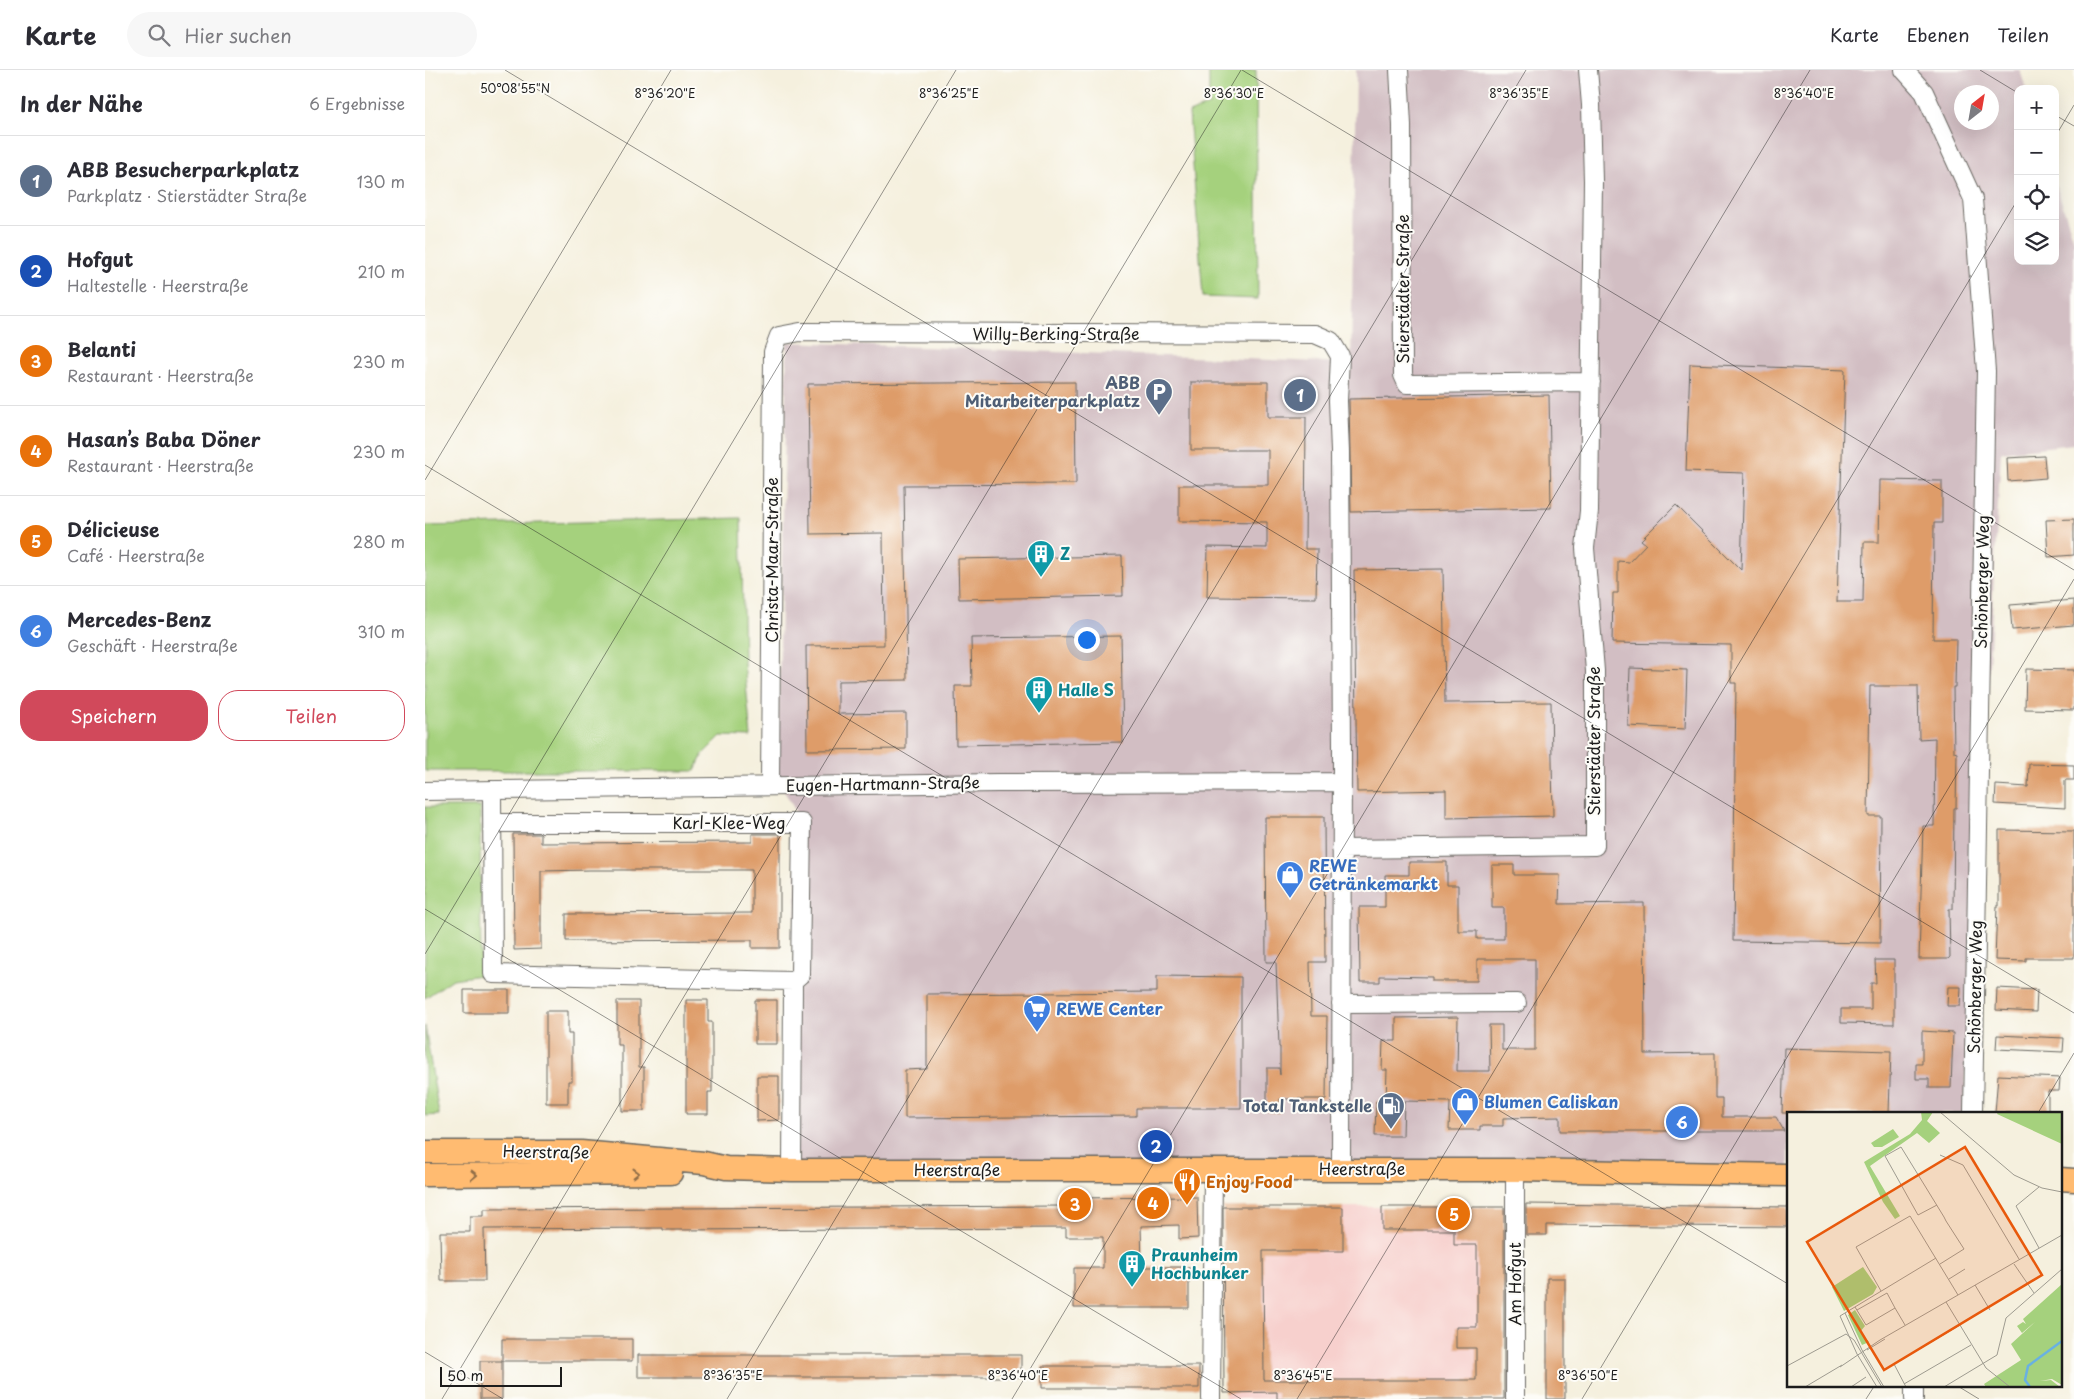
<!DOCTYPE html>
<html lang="de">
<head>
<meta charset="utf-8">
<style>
  :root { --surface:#fff; --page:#f7f7f7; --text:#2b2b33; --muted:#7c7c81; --line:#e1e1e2; --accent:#d1495b }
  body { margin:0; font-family:"Playpen Sans",sans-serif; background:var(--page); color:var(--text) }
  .controls { position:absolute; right:15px; top:15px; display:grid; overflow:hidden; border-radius:10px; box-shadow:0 5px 20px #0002 }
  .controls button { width:45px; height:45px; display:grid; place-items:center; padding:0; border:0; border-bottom:1px solid var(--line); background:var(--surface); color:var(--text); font:25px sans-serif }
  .compass { position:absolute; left:1529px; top:15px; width:45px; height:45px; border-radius:50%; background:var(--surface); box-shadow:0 5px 20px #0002; rotate:31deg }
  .scale { position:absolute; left:15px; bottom:12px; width:122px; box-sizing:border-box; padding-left:5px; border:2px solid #1c1c1c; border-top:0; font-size:14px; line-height:18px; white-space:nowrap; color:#1c1c1c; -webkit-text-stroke:4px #fdfcf7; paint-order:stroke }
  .you { position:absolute; left:661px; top:569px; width:18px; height:18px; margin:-12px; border:4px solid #fff; border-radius:50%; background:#1a73e8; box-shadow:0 0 0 8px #1a73e833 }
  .badge { display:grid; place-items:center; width:32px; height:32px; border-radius:50%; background:var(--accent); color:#fff; font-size:16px; font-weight:700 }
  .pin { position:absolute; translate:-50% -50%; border:2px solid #fff; box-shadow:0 1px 5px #0006 }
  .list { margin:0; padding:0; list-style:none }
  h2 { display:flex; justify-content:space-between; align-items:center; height:65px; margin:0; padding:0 20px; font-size:21px }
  h2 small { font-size:16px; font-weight:400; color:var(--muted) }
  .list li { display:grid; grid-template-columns:32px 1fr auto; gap:15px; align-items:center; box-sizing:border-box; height:90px; padding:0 20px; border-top:1px solid var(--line) }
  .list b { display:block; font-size:19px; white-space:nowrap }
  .list p { margin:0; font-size:16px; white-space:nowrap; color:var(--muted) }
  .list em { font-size:16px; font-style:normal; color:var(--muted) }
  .actions { display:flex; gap:10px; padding:15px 20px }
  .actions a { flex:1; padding:11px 0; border:1px solid var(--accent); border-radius:20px; text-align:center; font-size:18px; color:var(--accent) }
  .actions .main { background:var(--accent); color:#fff }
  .icon { flex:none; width:28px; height:28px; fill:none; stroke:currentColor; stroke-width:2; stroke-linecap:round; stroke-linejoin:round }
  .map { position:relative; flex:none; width:1649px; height:1329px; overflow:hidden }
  header { display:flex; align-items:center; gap:30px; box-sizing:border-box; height:70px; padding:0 25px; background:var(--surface); border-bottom:1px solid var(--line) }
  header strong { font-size:24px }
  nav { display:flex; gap:28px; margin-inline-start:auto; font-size:18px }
  .search { width:350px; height:45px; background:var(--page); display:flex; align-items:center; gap:12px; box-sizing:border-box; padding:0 18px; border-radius:28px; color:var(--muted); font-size:19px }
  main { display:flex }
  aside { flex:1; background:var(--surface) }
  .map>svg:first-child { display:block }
  .built { fill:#f7d0cd }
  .industrial { fill:#d2bec3; fill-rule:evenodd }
  .green { fill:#a5d17d; stroke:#60764c }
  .building { fill:#de9c69 }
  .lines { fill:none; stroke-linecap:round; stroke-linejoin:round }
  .minor-casing { stroke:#686660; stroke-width:20 }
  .major-casing { stroke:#686660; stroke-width:25 }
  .minor { stroke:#fff; stroke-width:18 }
  .major { stroke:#ffbb71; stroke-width:22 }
  .oneway { stroke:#8e6c46 }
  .ticks { fill:none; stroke:#1c1c1c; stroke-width:1; stroke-opacity:0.45 }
  .labels { text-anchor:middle; stroke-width:4; stroke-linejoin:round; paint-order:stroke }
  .street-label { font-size:16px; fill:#1c1c1c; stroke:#fdfcf7 }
  .service-label { font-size:16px; font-weight:bold; fill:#4e5e75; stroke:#fdfcf7; text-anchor:end }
  .culture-label { font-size:16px; font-weight:bold; fill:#0d838f; stroke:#fdfcf7; text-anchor:start }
  .shop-label { font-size:16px; font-weight:bold; fill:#366cbe; stroke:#fdfcf7; text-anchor:start }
  .food-label { font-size:16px; font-weight:bold; fill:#c56008; stroke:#fdfcf7; text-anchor:start }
  .inset-river { fill:none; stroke:#69b1e1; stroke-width:2.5 }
  .inset-road { fill:none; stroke:#9e9b90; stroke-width:1 }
  .view { fill:#e8590c; fill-opacity:0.15; stroke:#e8590c; stroke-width:2.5 }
  .inset-edge { fill:none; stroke:#1c1c1c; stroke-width:2.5 }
  .ticks-label { font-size:12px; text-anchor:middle; fill:#1c1c1c; stroke:#fdfcf7; stroke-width:4; stroke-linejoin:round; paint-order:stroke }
</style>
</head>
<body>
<header>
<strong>Karte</strong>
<div class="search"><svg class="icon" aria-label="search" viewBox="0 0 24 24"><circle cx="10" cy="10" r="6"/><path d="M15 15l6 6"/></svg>Hier suchen</div>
<nav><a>Karte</a><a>Ebenen</a><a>Teilen</a></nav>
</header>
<main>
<aside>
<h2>In der Nähe<small>6 Ergebnisse</small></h2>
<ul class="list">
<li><span class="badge" style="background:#5c6f8a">1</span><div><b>ABB Besucherparkplatz</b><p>Parkplatz · Stierstädter Straße</p></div><em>130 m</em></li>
<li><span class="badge" style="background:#1a4fb4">2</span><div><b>Hofgut</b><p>Haltestelle · Heerstraße</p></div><em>210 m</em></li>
<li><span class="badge" style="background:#e8710a">3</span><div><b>Belanti</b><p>Restaurant · Heerstraße</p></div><em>230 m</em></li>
<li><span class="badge" style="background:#e8710a">4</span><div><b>Hasan’s Baba Döner</b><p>Restaurant · Heerstraße</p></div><em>230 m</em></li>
<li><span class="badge" style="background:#e8710a">5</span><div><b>Délicieuse</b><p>Café · Heerstraße</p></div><em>280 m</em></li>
<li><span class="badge" style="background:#3f7fe0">6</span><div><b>Mercedes-Benz</b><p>Geschäft · Heerstraße</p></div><em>310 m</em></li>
</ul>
<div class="actions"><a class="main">Speichern</a><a>Teilen</a></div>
</aside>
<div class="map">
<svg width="1649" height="1329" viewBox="0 0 1649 1329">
  <rect width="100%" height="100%" fill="#fdfcf7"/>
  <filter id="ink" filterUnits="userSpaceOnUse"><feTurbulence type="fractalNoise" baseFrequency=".02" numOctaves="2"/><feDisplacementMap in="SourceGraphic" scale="10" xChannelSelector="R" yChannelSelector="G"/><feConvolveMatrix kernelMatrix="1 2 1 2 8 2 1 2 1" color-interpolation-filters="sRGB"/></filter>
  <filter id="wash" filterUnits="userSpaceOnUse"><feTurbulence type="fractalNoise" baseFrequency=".0096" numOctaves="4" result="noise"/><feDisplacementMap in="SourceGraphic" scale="20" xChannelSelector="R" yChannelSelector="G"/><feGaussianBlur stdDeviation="1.12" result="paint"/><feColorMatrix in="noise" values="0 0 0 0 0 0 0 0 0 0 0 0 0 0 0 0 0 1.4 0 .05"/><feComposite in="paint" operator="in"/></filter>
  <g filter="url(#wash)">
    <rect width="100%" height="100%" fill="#f5f0de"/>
    <path class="built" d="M798 1137H1079V1329H800Z"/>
    <path class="industrial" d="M931 0H1595L1601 19H1593V191H1630V112L1649 170V374L1576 382 1539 1043H1363V1106L367 1104 372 744 352 708 362 272 926 293ZM1536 22H1566V52H1536Z"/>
    <path class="green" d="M784 0H831L833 229 778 227 764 43 784 35Z
      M316 448 319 593 326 667 296 666 278 684 270 701H0V456Z
      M0 737H55L56 905 28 909 0 928Z
      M0 956 14 1045 0 1046Z"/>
    <g id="blocks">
      <path class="building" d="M1265 294 1420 300 1412 532H1438L1439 472H1454L1455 410 1517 411V453H1509L1508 569H1531L1530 617H1528L1529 682 1532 683 1531 738H1529L1528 839H1524L1525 887 1523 889H1494L1498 756H1509L1510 668 1494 669 1493 616H1445L1443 746H1456L1455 873 1308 871 1311 613H1306V575L1187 573 1188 523H1193V491L1204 492 1221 474 1216 470 1251 435 1316 500 1319 403 1261 401Z
        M650 312 651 414 479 415 482 610 413 611V644L481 643V679L382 680 381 576 459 575 458 463 385 464 383 314Z
        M766 312H843V347H881L880 479H892L891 528 782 527 783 477 842 478V452L754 451V415H843V380H766Z
        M1124 325 1126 438 926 442 924 329Z
        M1619 386 1621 408 1583 411 1582 388Z
        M1649 449V485L1623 487 1621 450Z
        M697 486 698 526 534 529 533 489Z
        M1018 499 1020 633 1126 632 1128 746 1021 748V720L932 722 929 500Z
        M1649 530V555L1587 560 1585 535Z
        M696 566 698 672 531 675 530 616H547L546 568Z
        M1205 598 1262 600 1260 659 1203 656Z
        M1601 599 1649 600V640L1600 639Z
        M1604 694 1649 695V710H1640V738L1570 734 1571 715 1603 717Z
        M840 747H899L900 892H885L886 946H902L901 1029H855V1043L842 1042V998H854L855 1005V977H854L851 892H841Z
        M1574 760 1649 761V888H1601V891L1570 890 1572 836H1574Z
        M88 764H116V773L327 772V764H355V878H327V870L141 871V844L327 843V800H165L116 801V879L89 880Z
        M984 792H1022V815H1033V861H1052V869H1079V838H1067V795H1089V805H1135L1134 834 1219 833 1220 984 1290 983V1028H1297V1047H1351L1359 1061H1135V1047L1078 1048V1056H1055V1060H1024L1025 1032 979 1031 978 1066H950L951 1031H961L962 1000H957L958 971H971V948L1033 947 1032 1001H1065L1064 955H1077V980H1110V889H1052V911H1007V907L955 906V912H935L934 837H960V805H984Z
        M1450 890H1469V954L1416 953V939H1446V913H1451Z
        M732 906 816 907V1038H711V1046L480 1048V1000L502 999V924L732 922Z
        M1523 917H1536L1535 936H1522Z
        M1572 918 1612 920 1611 942 1571 940Z
        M39 920H84V943H39Z
        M261 930H283V952H287V1022H283V1044H261Z
        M330 930H352V974H330Z
        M192 931H214V997H219V1041H197V975H192Z
        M121 941H143V964H147V1011H143V1033H121Z
        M1497 961 1528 963 1526 1018H1504V1009H1491V994H1497Z
        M1572 965 1639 968 1638 982 1571 979Z
        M1359 978 1466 981 1464 1043H1357Z
        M1573 1005 1635 1008 1634 1021H1623V1043H1570Z
        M332 1006H354V1050L332 1051Z
        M772 1127 773 1168 754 1169V1155L716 1156 717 1197H764V1238H649V1198H678V1167H641V1158L251 1160H238V1158L59 1159 60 1211H16L15 1162H45V1146H59V1139L640 1136V1128Z
        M1101 1134 1363 1137V1157L1122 1155V1165H1101Z
        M798 1137H918V1181H838L839 1310H1051V1278H1031V1257H1052V1175H1029V1160H957V1137H1079V1329H852V1322L799 1323Z
        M1122 1208H1140V1329H1122Z
        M77 1269H207V1291H77V1329H55V1291H77Z
        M213 1285H596V1307H213Z
        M617 1296H774V1318H617Z"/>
    </g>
  </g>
  <g filter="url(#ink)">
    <use href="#blocks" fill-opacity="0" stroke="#686660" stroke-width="1"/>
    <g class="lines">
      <defs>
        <path id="minor" d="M974 0 977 55 978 305 982 314 1166 312
          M1479 0 1499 22 1548 129 1561 301 1548 1043
          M345 715 348 282 354 266 375 262 890 264 906 271 915 286 913 331 915 382 917 676 916 1099
          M67 720 68 904 368 911 367 1100
          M0 721 573 713 916 712
          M68 753H377L375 905 368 911
          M916 779 1170 776V601L1160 478 1164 441 1168 111 1166 35 1163 0
          M916 934 1092 933
          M1090 1100V1329
          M1489 1315V1329
          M786 1329 788 1099"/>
        <path id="major" d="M0 1082H156L279 1093 301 1098 367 1100H1090L1363 1105
          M0 1105 246 1103
          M1635 1109 1649 1110"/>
      </defs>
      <use href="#minor" class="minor-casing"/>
      <use href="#major" class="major-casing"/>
      <use href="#minor" class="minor"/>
      <use href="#major" class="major"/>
    </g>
    <defs><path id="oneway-chevron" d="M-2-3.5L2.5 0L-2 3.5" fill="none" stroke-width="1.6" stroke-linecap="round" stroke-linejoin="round" transform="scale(1.25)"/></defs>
    <g class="oneway">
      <use href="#oneway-chevron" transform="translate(211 1103) rotate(-1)"/>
      <use href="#oneway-chevron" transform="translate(49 1105)"/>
    </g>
  </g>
  <path class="ticks" d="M80 0 1649 943M817 0 1649 500M1555 0 1593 23M1630 45 1649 56M1630 67 1649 35M0 395 1363 1214M0 410 246 0M0 839 816 1329M0 884 531 0M1613 1043 1649 983M0 1282 78 1329M1531 1315 1554 1329M17 1329 816 0M302 1329 1101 0M587 1329 1385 0M872 1329 1593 129M1157 1329 1649 509M1441 1329 1450 1315"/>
  <defs>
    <symbol id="parking-pin" viewBox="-11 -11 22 30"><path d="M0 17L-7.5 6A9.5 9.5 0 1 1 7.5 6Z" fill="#5c6f8a" stroke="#fdfcf7"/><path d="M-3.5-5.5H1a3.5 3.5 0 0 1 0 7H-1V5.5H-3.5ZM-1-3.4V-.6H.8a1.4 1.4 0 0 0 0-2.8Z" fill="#fff"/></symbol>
    <symbol id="building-pin" viewBox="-11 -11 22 30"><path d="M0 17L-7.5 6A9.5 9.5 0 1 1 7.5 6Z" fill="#0f9aa8" stroke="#fdfcf7"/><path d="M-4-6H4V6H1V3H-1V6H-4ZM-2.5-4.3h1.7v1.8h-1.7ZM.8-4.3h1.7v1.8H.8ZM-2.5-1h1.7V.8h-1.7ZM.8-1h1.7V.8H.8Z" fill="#fff"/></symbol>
    <symbol id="shop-pin" viewBox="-11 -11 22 30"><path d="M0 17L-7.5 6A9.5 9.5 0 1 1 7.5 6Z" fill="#3f7fe0" stroke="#fdfcf7"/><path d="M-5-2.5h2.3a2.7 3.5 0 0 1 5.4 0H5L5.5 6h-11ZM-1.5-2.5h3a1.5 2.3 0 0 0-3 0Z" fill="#fff"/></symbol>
    <symbol id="supermarket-pin" viewBox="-11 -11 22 30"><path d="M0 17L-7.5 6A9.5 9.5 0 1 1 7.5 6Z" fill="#3f7fe0" stroke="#fdfcf7"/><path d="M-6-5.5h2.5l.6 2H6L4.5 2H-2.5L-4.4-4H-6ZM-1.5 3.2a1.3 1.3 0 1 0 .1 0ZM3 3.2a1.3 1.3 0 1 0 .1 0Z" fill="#fff"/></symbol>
    <symbol id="fuel-pin" viewBox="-11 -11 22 30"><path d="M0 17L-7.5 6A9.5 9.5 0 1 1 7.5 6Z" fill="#5c6f8a" stroke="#fdfcf7"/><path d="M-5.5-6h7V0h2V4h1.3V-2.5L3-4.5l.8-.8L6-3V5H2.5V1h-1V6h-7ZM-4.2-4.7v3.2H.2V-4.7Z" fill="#fff"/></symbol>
    <symbol id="restaurant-pin" viewBox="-11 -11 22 30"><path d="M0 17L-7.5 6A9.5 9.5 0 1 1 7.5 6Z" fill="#e8710a" stroke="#fdfcf7"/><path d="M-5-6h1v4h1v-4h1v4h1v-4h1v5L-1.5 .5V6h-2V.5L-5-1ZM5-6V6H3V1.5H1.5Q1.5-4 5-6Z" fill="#fff"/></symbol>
  </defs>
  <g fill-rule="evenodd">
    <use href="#parking-pin" x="718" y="306" width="32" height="43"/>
    <use href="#building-pin" x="600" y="468" width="32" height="43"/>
    <use href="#building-pin" x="598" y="604" width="32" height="43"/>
    <use href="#shop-pin" x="849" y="789" width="32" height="43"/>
    <use href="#supermarket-pin" x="596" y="923" width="32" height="43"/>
    <use href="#shop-pin" x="1024" y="1016" width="32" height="43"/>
    <use href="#fuel-pin" x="950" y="1020" width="32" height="43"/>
    <use href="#restaurant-pin" x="746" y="1096" width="32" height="43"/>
    <use href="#building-pin" x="691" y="1178" width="32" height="43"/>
  </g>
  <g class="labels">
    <g class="street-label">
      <text transform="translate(978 219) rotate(-90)" y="6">Stierstädter Straße</text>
      <text x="631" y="270">Willy-Berking-Straße</text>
      <text transform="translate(347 490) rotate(-90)" y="6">Christa-Maar-Straße</text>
      <text transform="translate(1557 512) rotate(-89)" y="6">Schönberger Weg</text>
      <text transform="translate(1169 671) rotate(-90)" y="6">Stierstädter Straße</text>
      <text transform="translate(458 714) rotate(-1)" y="6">Eugen-Hartmann-Straße</text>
      <text x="304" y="759">Karl-Klee-Weg</text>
      <text transform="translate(1550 917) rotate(-89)" y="6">Schönberger Weg</text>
      <text transform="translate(121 1082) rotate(1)" y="6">Heerstraße</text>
      <text x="937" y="1105">Heerstraße</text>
      <text x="532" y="1106">Heerstraße</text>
      <text transform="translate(1090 1214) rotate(-90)" y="6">Am Hofgut</text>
    </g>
    <g class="service-label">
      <text x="715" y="319">ABB<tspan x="715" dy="18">Mitarbeiterparkplatz</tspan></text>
      <text x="947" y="1042">Total Tankstelle</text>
    </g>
    <g class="culture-label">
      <text x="635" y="490">Z</text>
      <text x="633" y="626">Halle S</text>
      <text x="726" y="1191">Praunheim<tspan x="726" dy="18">Hochbunker</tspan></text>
    </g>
    <g class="shop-label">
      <text x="884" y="802">REWE<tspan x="884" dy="18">Getränkemarkt</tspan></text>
      <text x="631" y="945">REWE Center</text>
      <text x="1059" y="1038">Blumen Caliskan</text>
    </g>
    <g class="food-label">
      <text x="781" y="1118">Enjoy Food</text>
    </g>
  </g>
  <g transform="translate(1362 1042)">
    <rect width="275" height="275" fill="#f5f0de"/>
    <path d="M134 0H146L140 9 153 21 142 31 130 21 83 54 113 104 108 107 96 90 77 50 123 22 135 8ZM211 0H275V32L210 2ZM106 17 112 25 95 35H87L84 31ZM76 155 90 175 86 182 57 199 45 175ZM275 172V273L265 267 253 269 264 268 273 275H199L197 272 234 248 224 232 248 210 235 221 230 214 236 210 239 212 236 207ZM68 198 78 214 73 220 82 230 75 233 61 203Z" fill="#a5d17d"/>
    <path class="inset-river" d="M243 275 238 268 241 254 275 229"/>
    <path class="inset-road" d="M153 0 227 63 255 76 275 80M153 43 176 53 232 147M252 75 229 94 252 136M150 93 131 103 98 44 114 35 138 74 157 105 159 109 177 137 153 152M227 152 247 181M162 167 178 157M188 173 203 198M94 179 69 135 123 104 171 183M159 190 199 256 223 275M68 195 79 213 108 196 118 213M70 198 100 181 108 196M58 201 75 238M75 238 97 275M80 238 98 227M70 242 53 204 149 146M70 242 90 275M0 254 59 222 67 228 95 275M53 255 93 228 275 123M117 272 184 233M18 275 55 253M64 275 79 265M119 275 107 252 173 213M157 275 210 243 219 206 275 157"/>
    <path class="view" d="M178 35 255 163 97 258 20 130Z"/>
    <rect width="275" height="275" class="inset-edge"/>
  </g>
  <g class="ticks-label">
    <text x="90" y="23">50°08'55"N</text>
    <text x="240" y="28">8°36'20"E</text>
    <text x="809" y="28">8°36'30"E</text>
    <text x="1379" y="28">8°36'40"E</text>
    <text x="524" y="28">8°36'25"E</text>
    <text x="1094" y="28">8°36'35"E</text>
    <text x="308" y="1310">8°36'35"E</text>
    <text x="593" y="1310">8°36'40"E</text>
    <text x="878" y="1310">8°36'45"E</text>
    <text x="1163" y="1310">8°36'50"E</text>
  </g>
</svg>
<div class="controls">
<button>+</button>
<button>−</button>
<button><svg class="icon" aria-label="locate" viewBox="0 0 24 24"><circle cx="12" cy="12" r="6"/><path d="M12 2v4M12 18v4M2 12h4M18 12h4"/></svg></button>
<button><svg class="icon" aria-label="layers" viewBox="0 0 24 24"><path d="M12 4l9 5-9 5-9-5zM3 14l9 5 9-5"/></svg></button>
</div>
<svg class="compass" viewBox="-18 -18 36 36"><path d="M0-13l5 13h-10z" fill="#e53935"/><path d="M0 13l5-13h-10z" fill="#7c7c81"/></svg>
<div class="scale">50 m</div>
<div class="you"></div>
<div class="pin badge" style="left:875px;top:325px;background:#5c6f8a">1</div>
<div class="pin badge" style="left:731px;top:1076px;background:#1a4fb4">2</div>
<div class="pin badge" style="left:650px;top:1134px;background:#e8710a">3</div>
<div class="pin badge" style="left:728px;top:1133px;background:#e8710a">4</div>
<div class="pin badge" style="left:1029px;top:1144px;background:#e8710a">5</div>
<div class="pin badge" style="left:1257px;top:1052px;background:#3f7fe0">6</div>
</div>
</main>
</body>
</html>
